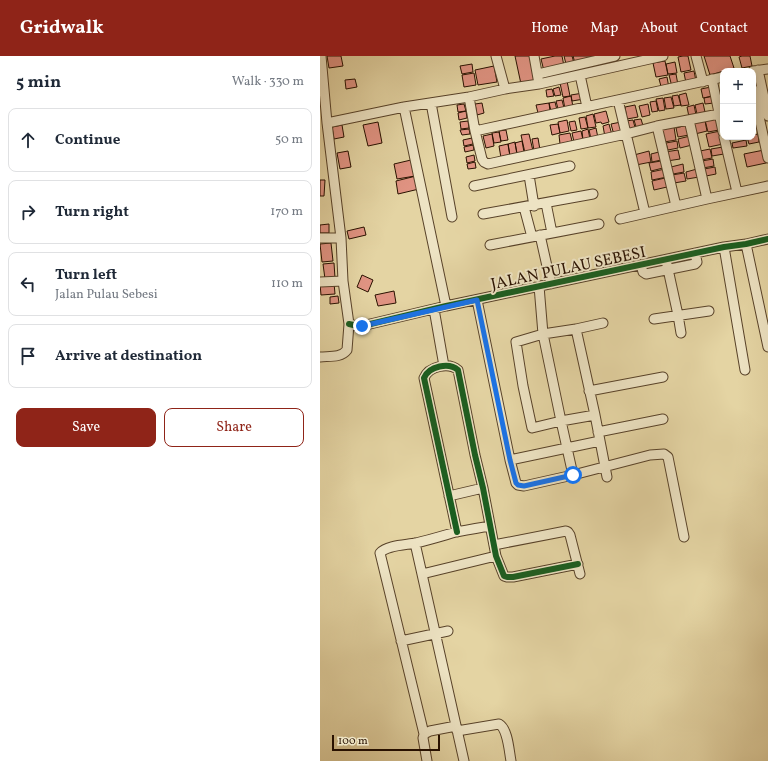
<!DOCTYPE html>
<html lang="en">
<head>
<meta charset="utf-8">
<style>
  :root { --surface:#fff; --page:#f2f2f3; --text:#1f2937; --muted:#747a83; --line:#e0e1e3; --accent:#8f2418 }
  body { margin:0; font-family:Vollkorn,serif; background:var(--page); color:var(--text) }
  .controls { position:absolute; right:12px; top:12px; display:grid; overflow:hidden; border-radius:8px; box-shadow:0 2px 10px #0003 }
  .controls button { width:36px; height:36px; display:grid; place-items:center; padding:0; border:0; border-bottom:1px solid var(--line); background:var(--surface); color:var(--text); font:20px sans-serif }
  .scale { position:absolute; left:12px; bottom:10px; width:108px; box-sizing:border-box; padding-left:4px; border:2px solid #291100; border-top:0; font-size:11px; line-height:14px; white-space:nowrap; color:#291100; -webkit-text-stroke:3px #ede3c3; paint-order:stroke }
  .stop { position:absolute; width:12px; height:12px; margin:-9px; border:3px solid #1a73e8; border-radius:50%; background:#fff }
  .stop.end { background:#1a73e8; border-color:#fff; box-shadow:0 1px 4px #0008 }
  .list { margin:0; padding:0; list-style:none }
  h2 { display:flex; justify-content:space-between; align-items:center; height:52px; margin:0; padding:0 16px; font-size:17px }
  h2 small { font-size:13px; font-weight:400; color:var(--muted) }
  .list li { display:grid; grid-template-columns:26px 1fr auto; gap:12px; align-items:center; box-sizing:border-box; height:64px; margin:0 8px 8px; padding:0 8px; border:1px solid var(--line); border-radius:8px }
  .list b { display:block; font-size:15px; white-space:nowrap }
  .list p { margin:0; font-size:13px; white-space:nowrap; color:var(--muted) }
  .list em { font-size:13px; font-style:normal; color:var(--muted) }
  .actions { display:flex; gap:8px; padding:12px 16px }
  .actions a { flex:1; padding:9px 0; border:1px solid var(--accent); border-radius:8px; text-align:center; font-size:14px; color:var(--accent) }
  .actions .main { background:var(--accent); color:#fff }
  .icon { flex:none; width:22px; height:22px; fill:none; stroke:currentColor; stroke-width:2; stroke-linecap:round; stroke-linejoin:round }
  .map { position:relative; flex:none; width:448px; height:705px; overflow:hidden }
  header { display:flex; align-items:center; gap:24px; box-sizing:border-box; height:56px; padding:0 20px; background:var(--accent); color:#fff }
  header strong { font-size:19px }
  nav { display:flex; gap:22px; margin-inline-start:auto; font-size:14px }
  main { display:flex }
  aside { flex:1; background:var(--surface) }
  .map>svg:first-child { display:block }
  .building { fill:#e09382; stroke:#291100 }
  .lines { fill:none; stroke-linecap:round; stroke-linejoin:round }
  .minor-casing { stroke:#584229; stroke-width:11 }
  .minor { stroke:#ede3c3; stroke-width:9 }
  .cycleway-casing { stroke:#ede3c3; stroke-width:8 }
  .cycleway { stroke:#1b5e20; stroke-width:6 }
  .route { stroke:#1a73e8; stroke-width:5 }
  .labels { text-anchor:middle; stroke-width:4; stroke-linejoin:round; paint-order:stroke }
  .street-label { font-size:16px; fill:#291100; stroke:#ede3c3 }
</style>
</head>
<body>
<header>
<strong>Gridwalk</strong>
<nav><a>Home</a><a>Map</a><a>About</a><a>Contact</a></nav>
</header>
<main>
<aside>
<h2>5 min<small>Walk · 330 m</small></h2>
<ul class="list">
<li><svg class="icon" aria-label="ahead" viewBox="0 0 24 24"><path d="M12 20V5M6 11l6-6 6 6"/></svg><div><b>Continue</b></div><em>50 m</em></li>
<li><svg class="icon" aria-label="right" viewBox="0 0 24 24"><path d="M7 20v-9h11M14 6l5 5-5 5"/></svg><div><b>Turn right</b></div><em>170 m</em></li>
<li><svg class="icon" aria-label="left" viewBox="0 0 24 24"><path d="M17 20v-9H6M10 6l-5 5 5 5"/></svg><div><b>Turn left</b><p>Jalan Pulau Sebesi</p></div><em>110 m</em></li>
<li><svg class="icon" aria-label="arrive" viewBox="0 0 24 24"><path d="M6 21V4h12l-3 4 3 4H6"/></svg><div><b>Arrive at destination</b></div></li>
</ul>
<div class="actions"><a class="main">Save</a><a>Share</a></div>
</aside>
<div class="map">
<svg width="448" height="705" viewBox="0 0 448 705">
  <rect width="100%" height="100%" fill="#e4d4a3"/>
  <filter id="stains"><feTurbulence type="fractalNoise" baseFrequency=".005" numOctaves="4"/><feColorMatrix values="0 0 0 0 .2 0 0 0 0 .09 0 0 0 0 .02 0 0 0 .5 -.17"/></filter>
  <radialGradient id="worn" r=".72"><stop offset=".6" stop-color="#630" stop-opacity="0"/><stop offset="1" stop-color="#630" stop-opacity=".3"/></radialGradient>
  <path class="building" d="M7 0H21L23 10 9 12Z
    M195 0H210L215 25 201 28Z
    M235 0H242L244 10 224 15 221 3Z
    M244 0H252L254 7 246 8Z
    M253 0H272L273 4 255 7Z
    M363 0H368L371 14 361 16 358 1Z
    M384 0H410L414 12 390 19Z
    M422 0H430L432 10 422 12 419 1Z
    M345 5 348 19 336 21 333 7Z
    M355 6 357 17 348 18 346 8Z
    M152 8 153 16 142 18 140 10Z
    M174 10 177 26 158 29 155 14Z
    M374 15 376 25 366 27 364 17Z
    M154 17 156 29 144 31 142 19Z
    M356 18 358 29 352 31 349 19Z
    M347 21 349 32 342 34 339 23Z
    M35 23 37 31 26 33 25 24Z
    M247 25 250 40 243 41 240 27Z
    M239 31 241 39 235 40 233 33Z
    M391 31 393 40 383 42 381 33Z
    M232 33 234 40 227 41 226 34Z
    M263 37 264 43 252 45 251 39Z
    M366 37 369 49 361 50 359 39Z
    M358 39 361 49 354 50 352 40Z
    M251 40 253 51 245 53 243 42Z
    M393 40 394 47 385 48 384 42Z
    M351 41 354 52 346 53 344 42Z
    M343 42 345 54 339 55 336 43Z
    M242 44 244 52 238 53 236 45Z
    M336 45 338 55 332 56 330 46Z
    M235 46 237 54 231 55 229 47Z
    M162 47 164 57 157 59 155 48Z
    M229 47 230 55 218 57 216 49Z
    M383 47 385 56 377 58 375 49Z
    M144 48 146 55 138 56 137 49Z
    M328 48 330 59 322 61 319 50Z
    M315 49 318 61 307 63 305 51Z
    M374 49 376 59 369 61 367 51Z
    M146 55 147 62 139 64 138 57Z
    M286 55 289 66 282 68 281 66 276 67 274 58Z
    M273 58 276 71 268 72 266 60Z
    M265 61 268 72 261 73 259 62Z
    M397 62 399 74 388 76 385 64Z
    M321 63 324 73 317 74 314 64Z
    M247 64 249 75 240 77 238 66Z
    M313 64 316 75 309 76 306 65Z
    M148 65 149 72 141 73 140 66Z
    M255 65 257 74 251 75 249 66Z
    M385 65 387 75 375 78 373 67Z
    M58 66 62 87 48 90 43 69Z
    M301 66 304 77 294 79 291 68Z
    M238 68 240 77 232 79 230 69Z
    M289 68 292 79 285 81 283 70Z
    M22 69 24 81 14 83 12 71Z
    M367 69 369 79 358 81 356 72Z
    M354 71 356 84 344 86 341 74Z
    M276 72 278 82 271 83 269 74Z
    M149 73 150 78 142 79 140 74Z
    M268 73 270 83 263 84 262 75Z
    M186 74 188 84 181 85 179 75Z
    M261 75 263 84 254 86 252 77Z
    M400 75 403 88 389 91 386 78Z
    M179 76 181 86 174 87 172 77Z
    M250 77 252 85 240 88 239 79Z
    M172 78 174 90 166 92 163 80Z
    M209 78 213 95 205 97 201 79Z
    M438 78 439 86 429 88 427 81H433V79Z
    M370 80 372 89 360 92 358 83Z
    M152 82 153 88 144 90 143 84Z
    M218 82 220 94 214 95 212 83Z
    M426 84 427 90 413 92 412 87Z
    M202 85 204 96 197 97 195 87Z
    M357 85 358 92 348 94 346 87Z
    M195 86 197 99 190 100 188 88Z
    M188 88 190 100 181 102 179 90Z
    M153 89 154 94 145 96 144 91Z
    M403 91 404 98 392 100 391 93Z
    M390 93 392 102 381 104 380 95Z
    M358 94 360 103 347 105 345 96Z
    M444 94 446 107 427 111 424 98Z
    M28 95 31 111 20 113 17 97Z
    M329 95 331 106 316 109 314 99Z
    M339 96 341 104 332 106 331 98Z
    M154 99 155 105 147 107 146 101Z
    M393 103 394 110 383 112 382 105Z
    M91 104 95 120 77 123 74 108Z
    M341 105 343 112 331 115 329 107Z
    M155 106 156 112 148 113 147 108Z
    M363 108 364 116 353 118 351 111Z
    M395 111 396 118 386 120 384 113Z
    M345 113 347 121 332 124 331 116Z
    M377 113 379 121 367 123 366 116Z
    M364 117 366 125 354 127 352 119Z
    M96 120 99 133 78 138 76 125Z
    M345 122 347 131 334 134 332 125Z
    M0 124H5L4 140H0Z
    M9 168V177H0V169Z
    M44 171 46 179 29 183 27 175Z
    M11 187 13 205 2 206 0 188Z
    M14 207 15 222 5 223 3 208Z
    M42 219 53 224 48 236 37 231Z
    M14 227 15 238 1 239 0 228Z
    M74 235 76 247 58 250 55 239Z
    M18 240 19 247 10 248V241Z"/>
  <g class="lines">
    <defs>
      <path id="minor" d="M176 0 185 33
        M376 0 383 26
        M438 14 448 60
        M433 15 448 13
        M218 18 295 0
        M260 19 267 51
        M392 23 403 76
        M219 28 343 0
        M433 33 448 102
        M149 41 155 75 162 103 164 106 168 108 306 78 337 70 399 58
        M298 44 325 157
        M111 47 132 161
        M84 51 126 250
        M369 64 387 143
        M7 67 84 51 149 41 185 33 219 28 214 0
        M337 70 356 150
        M155 75 403 21
        M404 81 417 136
        M209 119 214 150
        M154 130 250 110
        M226 147 232 177
        M204 151 212 181
        M163 158 273 138
        M300 163 387 143 448 130
        M220 179 231 228
        M0 182H21
        M426 188 448 291
        M170 189 279 168
        M404 191 425 314
        M346 204 358 259 361 277
        M321 209 323 216 326 218 375 208 377 206 375 197
        M0 226 23 225
        M219 230 223 278 241 365 253 419
        M157 244 190 404 196 427 198 429 204 430 253 419 330 399 344 398 348 401 364 481
        M114 253 124 310
        M334 263 389 255
        M29 268 38 270 46 269 126 250 404 191 426 188 448 183
        M256 273 283 267
        M0 301C9 300 21 302 27 294L29 268 23 225 21 182 7 67 1 0
        M269 335 343 321
        M275 359 241 365 212 372 203 330 196 286 223 278 256 273 275 359 287 421
        M278 376 343 363
        M190 404 280 385
        M129 440 163 432
        M137 476 104 322C109 310 129 306 138 314L155 399 163 432 176 500 184 520 187 521H193L258 508
        M95 487 144 705
        M174 489 246 475 248 476 250 479 260 518
        M102 518 176 500
        M81 585 128 575
        M137 675 179 668C188 673 189 695 191 705
        M104 678 110 675 136 670
        M107 705 103 682 104 678 60 497C67 489 86 489 96 487 109 484 122 480 136 476 147 474 158 472 170 470"/>
    </defs>
    <use href="#minor" class="minor-casing"/>
    <use href="#minor" class="minor"/>
    <defs>
      <path id="cycleway" d="M29 268 38 270 46 269 126 250 404 191 426 188 448 183
        M137 476 104 322C109 310 129 306 138 314L155 399 163 432 176 500 184 520 187 521H193L258 508"/>
    </defs>
    <use href="#cycleway" class="cycleway-casing"/>
    <use href="#cycleway" class="cycleway"/>
  </g>
  <g class="lines">
    <path class="route" d="M42 270 157 244 190 404 196 427 198 429 204 430 253 419"/>
  </g>
  <g class="labels">
    <g class="street-label">
      <text transform="translate(248 211) rotate(-12)" y="6">JALAN PULAU SEBESI</text>
    </g>
  </g>
  <rect width="100%" height="100%" filter="url(#stains)"/>
  <rect width="100%" height="100%" fill="url(#worn)"/>
</svg>
<div class="controls">
<button>+</button>
<button>−</button>
</div>
<div class="scale">100 m</div>
<div class="stop" style="left:253px;top:419px"></div>
<div class="stop end" style="left:42px;top:270px"></div>
</div>
</main>
</body>
</html>
